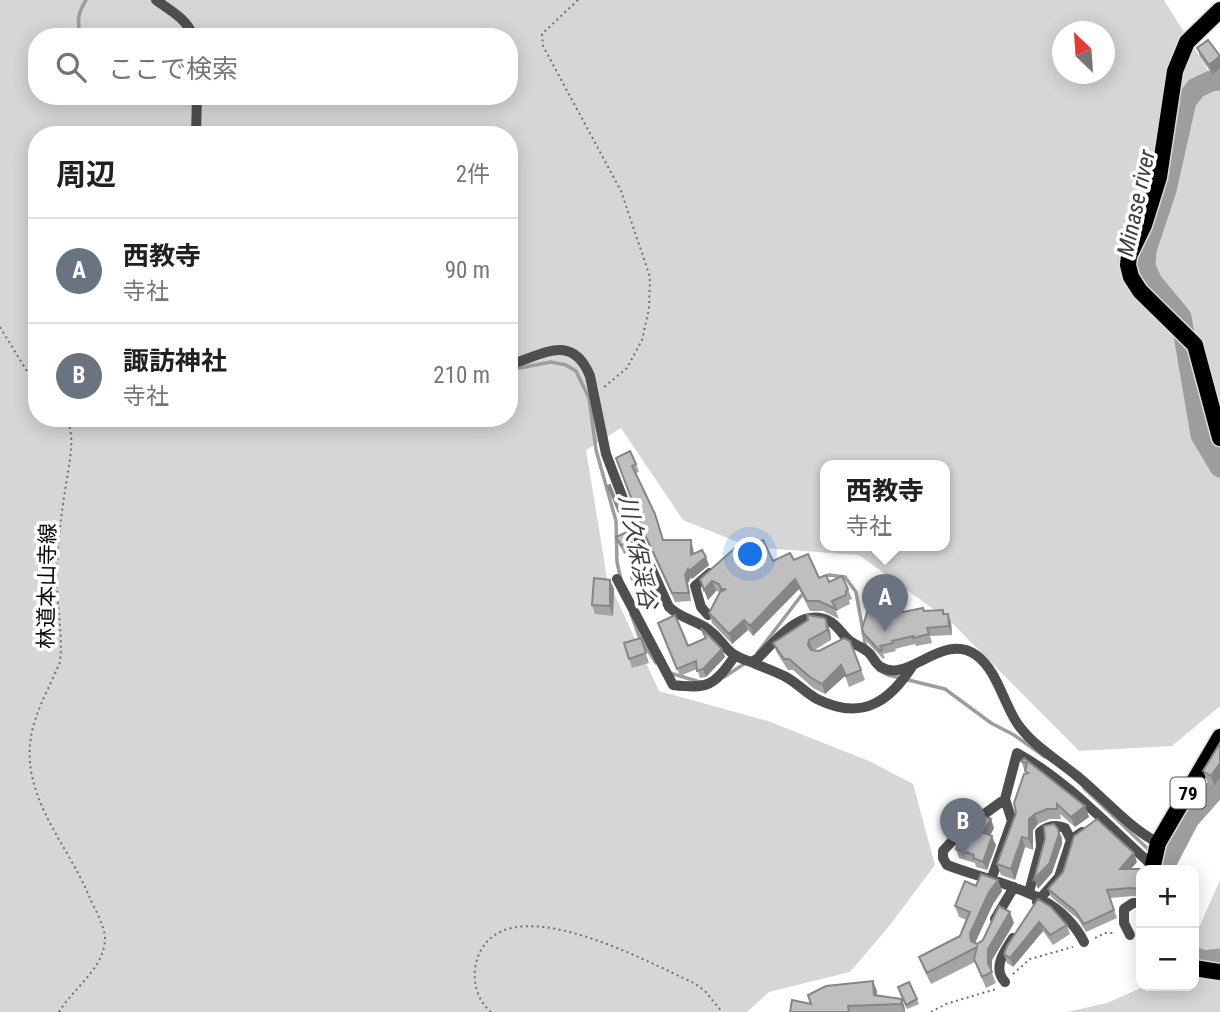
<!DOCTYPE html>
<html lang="ja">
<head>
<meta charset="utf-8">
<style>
  :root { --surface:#fff; --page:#f6f6f6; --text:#202124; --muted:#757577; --line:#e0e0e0; --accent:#000 }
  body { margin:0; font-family:"Roboto Condensed","Noto Sans JP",sans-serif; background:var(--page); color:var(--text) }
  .controls { position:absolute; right:21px; bottom:21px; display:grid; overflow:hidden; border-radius:14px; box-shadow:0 4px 18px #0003 }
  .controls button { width:63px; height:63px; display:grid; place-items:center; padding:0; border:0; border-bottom:2px solid var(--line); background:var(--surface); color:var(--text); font:35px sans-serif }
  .compass { position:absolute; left:1052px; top:21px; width:63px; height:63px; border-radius:50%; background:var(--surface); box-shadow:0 4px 18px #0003; rotate:335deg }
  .you { position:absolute; left:751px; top:555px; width:24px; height:24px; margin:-18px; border:5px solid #fff; border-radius:50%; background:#1a73e8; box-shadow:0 0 0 10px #1a73e833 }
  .badge { display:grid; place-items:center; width:46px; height:46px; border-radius:50%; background:var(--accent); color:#fff; font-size:23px; font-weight:700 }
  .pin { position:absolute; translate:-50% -58px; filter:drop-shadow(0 2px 4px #0008) }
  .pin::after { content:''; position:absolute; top:37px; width:24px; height:21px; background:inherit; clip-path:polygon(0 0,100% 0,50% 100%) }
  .popup { position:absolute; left:820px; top:460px; width:130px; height:91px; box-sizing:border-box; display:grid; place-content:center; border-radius:14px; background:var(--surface); filter:drop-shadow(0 2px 5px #0005); font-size:23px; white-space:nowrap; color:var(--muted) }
  .popup b { font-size:26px; color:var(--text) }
  .popup::after { content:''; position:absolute; left:50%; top:100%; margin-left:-14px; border:14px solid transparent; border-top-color:var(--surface) }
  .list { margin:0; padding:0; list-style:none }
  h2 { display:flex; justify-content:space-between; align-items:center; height:91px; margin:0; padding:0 28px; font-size:30px }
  h2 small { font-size:23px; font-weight:400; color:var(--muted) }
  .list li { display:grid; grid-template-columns:46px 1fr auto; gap:21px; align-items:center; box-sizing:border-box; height:105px; padding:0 28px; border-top:2px solid var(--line) }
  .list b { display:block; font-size:26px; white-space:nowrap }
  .list p { margin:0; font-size:23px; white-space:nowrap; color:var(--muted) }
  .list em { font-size:23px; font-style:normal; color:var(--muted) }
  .icon { flex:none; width:38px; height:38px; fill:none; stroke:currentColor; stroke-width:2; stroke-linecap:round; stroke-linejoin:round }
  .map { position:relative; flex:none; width:1220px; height:1012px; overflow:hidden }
  .search { position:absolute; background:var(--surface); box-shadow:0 4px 18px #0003; left:28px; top:28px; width:490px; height:77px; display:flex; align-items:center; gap:18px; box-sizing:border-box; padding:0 24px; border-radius:28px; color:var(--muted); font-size:26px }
  .panel { position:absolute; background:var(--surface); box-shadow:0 4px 18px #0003; left:28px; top:126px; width:490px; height:301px; border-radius:28px }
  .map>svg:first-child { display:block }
  .green { fill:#d6d6d6; fill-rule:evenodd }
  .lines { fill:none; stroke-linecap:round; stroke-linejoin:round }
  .stream { stroke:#9d9d9d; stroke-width:3.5 }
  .river { stroke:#9d9d9d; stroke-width:21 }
  .primary-casing { stroke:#dbdbdb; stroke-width:19 }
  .path { stroke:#717171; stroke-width:2; stroke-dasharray:2 3.5; stroke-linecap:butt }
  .minor { stroke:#4f4f4f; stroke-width:10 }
  .primary { stroke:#000; stroke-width:16 }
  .wall { fill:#a4a4a4 }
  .shaded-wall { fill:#868686 }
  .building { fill:#bfbfbf; stroke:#868686; stroke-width:2 }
  .labels { text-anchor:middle; stroke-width:7; stroke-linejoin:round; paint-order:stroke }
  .shield { fill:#fff; stroke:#4c4c4c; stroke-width:2 }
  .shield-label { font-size:19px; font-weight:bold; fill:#000 }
  .street-label { font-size:21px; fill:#000; stroke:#fff }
  .water-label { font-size:23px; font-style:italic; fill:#3e3e3e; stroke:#fff }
</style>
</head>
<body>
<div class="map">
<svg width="1220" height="1012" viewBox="0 0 1220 1012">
  <rect width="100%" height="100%" fill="#fff"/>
  <path class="green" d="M0 0H1164L1212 77 1220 79V706L1172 746 1079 751 951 622 859 555 750 547 683 520 621 428 586 450 607 578 659 691 768 721 869 761 913 784 935 865 890 925 850 972 769 992 747 1012H0ZM1062 32H1104V74H1062ZM37 37H509V96H37ZM37 135H509V418H37ZM826 466H945V546H826Z
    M1220 880V1012H1067L1107 1003 1145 986H1194V939Z"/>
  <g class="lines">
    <path class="stream" d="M84 37 80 35C77 20 78 13 86 0
      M509 370 551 362 566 365 576 371 589 398 596 450 616 521 617 562 621 580
      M824 577 829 575 845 577 856 592 866 648
      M631 614 639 636 656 663
      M758 652 804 592
      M878 670 888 675 945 689 991 723 1014 735 1045 757
      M670 673 700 682
      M724 677 747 662
      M1084 788 1151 852"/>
    <path class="river" d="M1220 80 1211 81 1196 88 1186 101 1166 190 1146 250 1145 267 1152 282 1181 317 1201 435 1220 467
      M1166 870V863L1189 819 1220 784
      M1194 957 1204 961 1220 959"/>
    <defs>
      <path id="primary" d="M1220 10 1187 42 1175 71 1159 177 1144 225 1129 256 1128 265 1131 277 1140 291 1195 345 1220 438
        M1152 870 1158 843 1220 737
        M1194 968 1220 972"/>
    </defs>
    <use href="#primary" class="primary-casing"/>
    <path class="path" d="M578 0 542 34 543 46 621 191 650 277 649 309 642 340 627 368 603 388
      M0 327 28 373 37 379
      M1095 938 1105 933H1116
      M1013 974 1030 959 1073 947
      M59 1012C73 988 102 971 105 941 106 927 94 908 89 896 68 845 21 797 31 737 34 714 51 684 60 662 63 635 57 608 57 580 57 544 62 508 68 472 71 453 74 437 67 418
      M491 1012C477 1000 472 981 476 963 498 879 647 962 694 983L705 991 722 1012
      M931 1012 946 1004 996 989"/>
    <path class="minor" d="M156 0C172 12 185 17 194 37
      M196 135 197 96
      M509 365C543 355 572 332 590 376L606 454 642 548 669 607C680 618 695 620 708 629 728 644 722 653 751 662L757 659C776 641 801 605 831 622 839 627 843 636 850 641 855 645 862 647 868 652 873 656 875 664 881 667 908 684 943 631 976 655 997 670 1003 702 1017 723 1032 745 1056 759 1077 776 1104 798 1127 826 1158 843
      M617 579 673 685C708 689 714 686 734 657
      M708 615 701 607 695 586 710 573
      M751 662C762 667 775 671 786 677 797 683 806 693 817 699 861 721 889 703 913 665
      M1005 799C983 815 961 830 943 851V858L947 865C996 884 1058 890 1084 942
      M991 880 1012 821 1005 799 1017 753C1069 782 1108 826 1152 865
      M1029 892 1041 847 1040 832C1047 826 1057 824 1065 828L1071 840
      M1037 902 1059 877 1071 840 1082 832
      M995 919 1014 887
      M1130 935 1124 923V909L1133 903H1141
      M1005 982C992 968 1004 952 1013 938"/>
    <use href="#primary" class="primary"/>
  </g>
  <path class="wall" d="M1208 40 1212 74 1200 57 1197 48Z
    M616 458 636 464 639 472 636 473 655 514 663 540 693 548 694 554 709 565 692 579 691 577 688 583 691 601 675 602 649 545Z
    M616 537 632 543 658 601 644 607 631 577 643 571 633 550 624 554Z
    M743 550 773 561 794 560 819 578 848 589 852 599 849 600 850 604 836 611 839 619 823 611H810L799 589 753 636 748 630 732 644 712 623 709 613 720 592 716 591 708 600 700 579Z
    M610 580 614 589 613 616 595 614 592 605Z
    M924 611 945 614 951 622 952 635 930 636 932 643 916 646 915 644 895 649 896 651 883 654 885 658 883 659 867 642 862 629 884 616Z
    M826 620 830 631 831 640 813 651H819L850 641 865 680 849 687 845 676 825 694 813 688 793 670H788L777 653 773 643Z
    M658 623 688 646 705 638 701 628 722 649 725 657 706 677 700 678 697 669 680 676Z
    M641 638 649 663 632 668 624 643Z
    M1220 743 1214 786 1207 781 1203 771Z
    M1024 758 1085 806 1089 817 1075 827 1060 814 1061 819H1050L1038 824 1033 830V850L1025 847 1015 880 1001 875 997 864 1016 813 1026 774 1021 761Z
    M994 828 990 836 996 845 987 870 976 867 975 863 959 858 956 849 969 839Z
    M1137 862 1131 869 1141 870V897L1133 896 1110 898 1117 918 1086 932 1078 919 1051 897 1048 889Z
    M998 880 1002 891 993 904 975 943 977 944 1014 923 992 960V973L996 983 986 988 975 962 931 984 923 968 919 957 960 936 967 920 959 917 955 906 976 886Z
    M1038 899 1067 925 1070 934 1053 945 1043 931 1013 967 1007 963 1004 954Z
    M873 981 877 995 902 999 905 1009V1012H790Z
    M909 982 919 1004 907 1009 898 987Z"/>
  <path class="shaded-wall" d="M1220 57V69L1212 74 1209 65Z
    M691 540 693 548 694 563 691 555Z
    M706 557 709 565 692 579 689 571Z
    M688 569 691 577 688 583 691 601 689 593 685 575Z
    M795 579 799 589 753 636 750 626Z
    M610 580 614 589 613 616 610 606Z
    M712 581 716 591 708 600 704 590Z
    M948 614 951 622 952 635 949 626Z
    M744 620 748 630 732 644 729 634Z
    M826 620 830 631 831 640 827 630Z
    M809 640 813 650 812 655 808 645Z
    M722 649 725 657 706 677 703 669Z
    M841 665 845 676 825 694 822 684Z
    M1220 763V777L1214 786 1211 776Z
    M1085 806 1089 817 1075 827 1071 817Z
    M1035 814 1038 824 1033 830V850L1029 839V819Z
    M991 819 994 828 986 842 983 833Z
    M1058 829 1062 838V844L1052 873 1038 889 1034 879Z
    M992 836 996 845 987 870 983 862Z
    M1022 837 1025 847 1015 880 1011 869Z
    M1134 853 1137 862 1123 877 1120 869Z
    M998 880 1002 891 993 904 974 945 971 941 970 934 989 892Z
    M1010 912 1014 923 992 960V973L988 963V949Z
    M1039 922 1043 931 1013 967 1010 958Z
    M873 981 877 991V1004L874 995Z
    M902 999 905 1009V1012L901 1004Z"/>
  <path class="building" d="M1208 40 1220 56 1209 65 1197 48Z
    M630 451 636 464 632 466 655 514 663 540H691V555L702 550 706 557 689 571 688 569 685 575 689 593H672L646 537 616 458Z
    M610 485 632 543 655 592 641 599 631 577 643 571 630 542 621 546 616 537 627 532 608 486Z
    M763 540 773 561 790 553 794 560 808 554 819 578 826 575 829 582 842 576 848 589 846 591V595L832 601 836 609 819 601H807L795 579 750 626 744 620 729 634 709 613 720 592 726 589H721L719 584 712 581 704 590 700 579 735 548 741 545 743 550Z
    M594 578 610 580V606L592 605Z
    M869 606 884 616 923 608 924 611 943 610V614H948L949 626 927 628 929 634 913 638V636L892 641 893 643 880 646 882 650 880 651 864 634 862 629Z
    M675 615 688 646 706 638 701 628 722 649 703 669 697 671 696 661 677 669 658 623Z
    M807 615 824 618 826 620 827 630 809 640 808 645 811 650 819 651 844 638 850 641 861 670 846 676 841 665 822 684 810 677 789 659H784L773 643 808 620Z
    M641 638 646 653 629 659 624 643Z
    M1220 743V763L1211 776 1203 771Z
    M1024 758 1085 806 1071 817 1057 804V809H1047L1035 814 1029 819V839L1022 837 1011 869 997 864 1016 813 1014 803 1024 774 1028 773 1025 771 1027 763 1021 761Z
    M981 815 991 819 983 833 992 836 983 862 973 858 974 855 956 849 960 837 969 839Z
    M1097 819 1134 853 1120 869H1141L1143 870H1141V889L1130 888 1107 890 1114 910 1084 924 1075 911 1048 889 1063 872 1074 836Z
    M1054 824 1058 829 1059 834 1049 864 1034 879 1045 839 1044 826Z
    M981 874 998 880 989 892 970 934 971 941 977 944 983 940 999 906 1010 912 988 949V963L992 972 982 977 974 959 977 947 927 973 919 957 960 936 970 912 955 906 965 881 976 886Z
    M1038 899 1051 907 1067 925 1050 935 1039 922 1010 958 1004 954 1007 946Z
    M873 981 874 995 902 999 901 1004 848 1006 849 1012H790L792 1000 811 1004 808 995 826 986Z
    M909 982 917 999 906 1005 898 987Z"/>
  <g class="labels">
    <rect class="shield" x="1170.5" y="777.5" width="35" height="31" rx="5"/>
    <g class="shield-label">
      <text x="1188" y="800">79</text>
    </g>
    <g class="street-label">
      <text transform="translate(47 586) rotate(-89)" y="7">林道本山寺線</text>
    </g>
    <g class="water-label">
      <text transform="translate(1136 203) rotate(-78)" y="8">Minase river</text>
      <text transform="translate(638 552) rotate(79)" y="8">川久保渓谷</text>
    </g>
  </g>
</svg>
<div class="controls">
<button>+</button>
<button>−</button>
</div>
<svg class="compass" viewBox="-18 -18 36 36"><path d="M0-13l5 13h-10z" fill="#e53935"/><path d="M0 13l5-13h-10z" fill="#757577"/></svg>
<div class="you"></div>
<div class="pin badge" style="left:885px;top:632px;background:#6b7280">A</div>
<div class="popup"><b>西教寺</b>寺社</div>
<div class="pin badge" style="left:963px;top:856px;background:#6b7280">B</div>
<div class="search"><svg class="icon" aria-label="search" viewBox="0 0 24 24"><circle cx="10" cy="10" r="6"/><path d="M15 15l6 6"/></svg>ここで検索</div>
<section class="panel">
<h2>周辺<small>2件</small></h2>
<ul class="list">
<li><span class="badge" style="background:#6b7280">A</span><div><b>西教寺</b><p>寺社</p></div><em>90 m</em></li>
<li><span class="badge" style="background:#6b7280">B</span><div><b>諏訪神社</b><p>寺社</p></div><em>210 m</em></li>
</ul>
</section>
</div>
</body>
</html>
